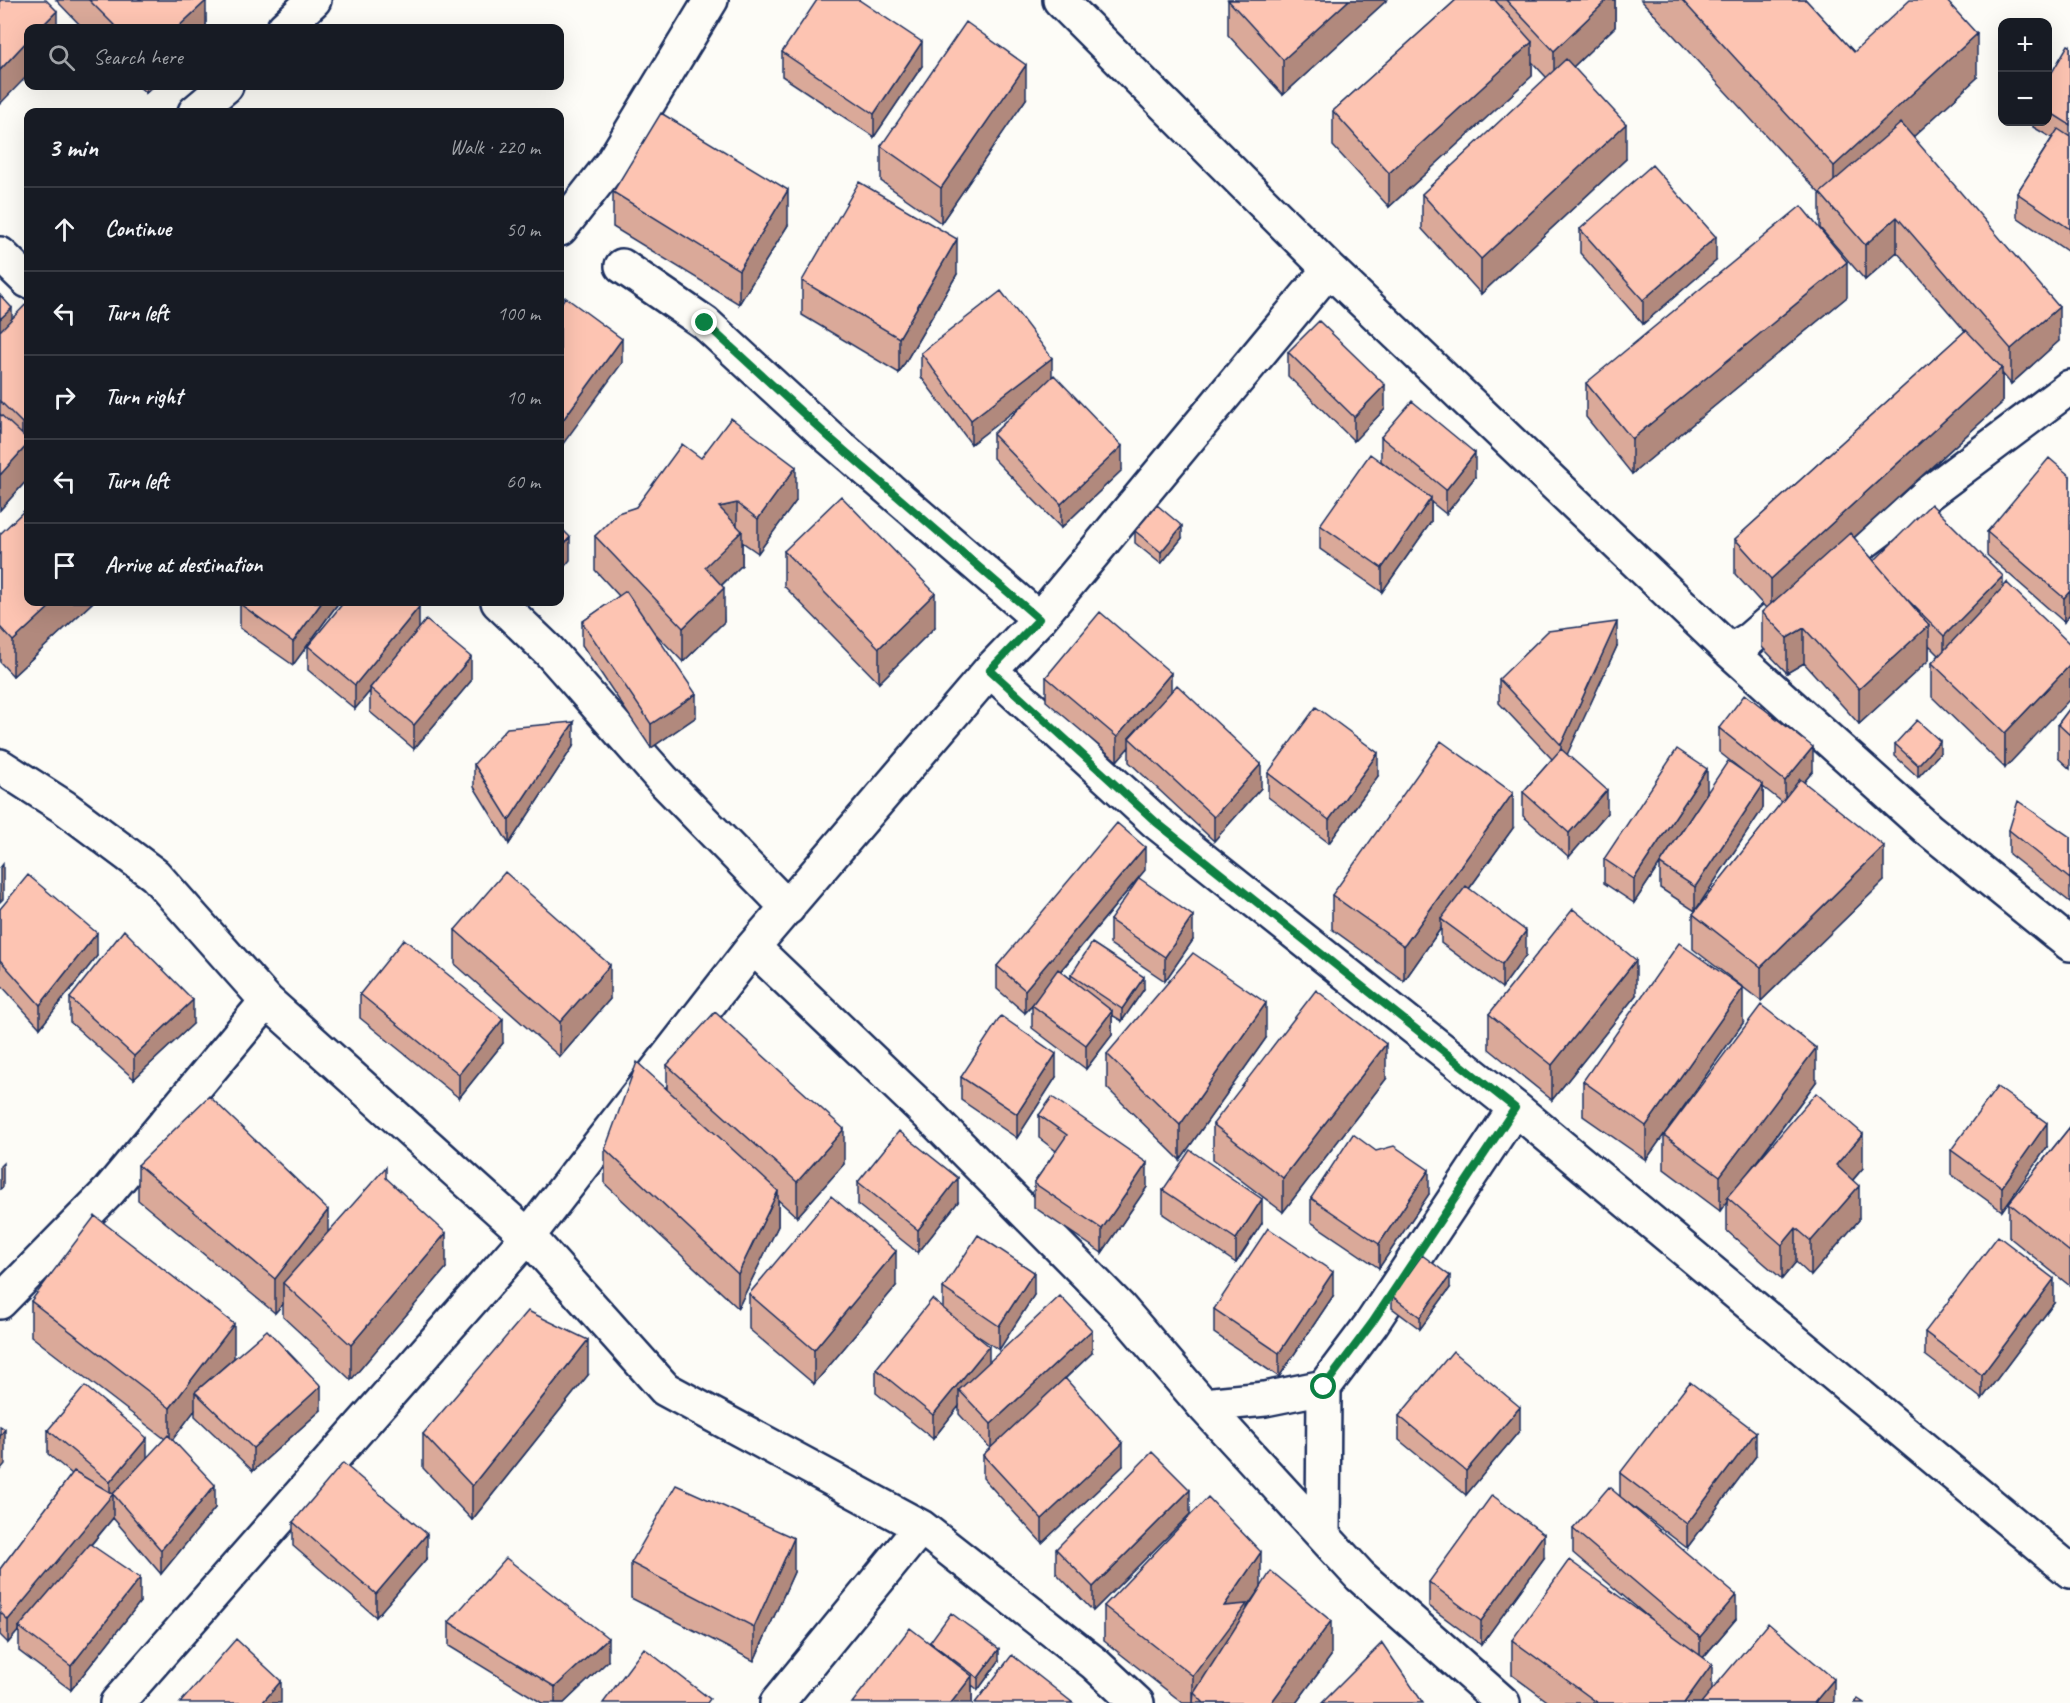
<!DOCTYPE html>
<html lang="en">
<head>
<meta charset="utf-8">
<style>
  :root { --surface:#171b24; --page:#242831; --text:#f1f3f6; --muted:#9ea1a6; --line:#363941 }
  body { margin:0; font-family:Caveat,sans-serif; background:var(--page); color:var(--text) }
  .controls { position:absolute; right:18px; top:18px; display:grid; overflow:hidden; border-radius:12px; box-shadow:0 6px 24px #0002 }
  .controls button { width:54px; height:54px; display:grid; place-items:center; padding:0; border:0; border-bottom:2px solid var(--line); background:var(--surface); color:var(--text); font:30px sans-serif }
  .stop { position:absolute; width:18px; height:18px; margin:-14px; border:4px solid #0b8043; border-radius:50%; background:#fff }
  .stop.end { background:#0b8043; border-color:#fff; box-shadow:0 2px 6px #0008 }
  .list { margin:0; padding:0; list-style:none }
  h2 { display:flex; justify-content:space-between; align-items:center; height:78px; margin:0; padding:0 24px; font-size:26px }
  h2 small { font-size:20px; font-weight:400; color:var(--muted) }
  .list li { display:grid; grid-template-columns:39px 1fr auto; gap:18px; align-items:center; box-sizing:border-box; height:84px; padding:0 24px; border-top:2px solid var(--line) }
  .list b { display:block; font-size:22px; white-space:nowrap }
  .list em { font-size:20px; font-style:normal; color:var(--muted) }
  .icon { flex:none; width:33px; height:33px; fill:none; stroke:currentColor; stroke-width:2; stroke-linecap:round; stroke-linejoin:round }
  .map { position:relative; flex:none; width:2070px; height:1703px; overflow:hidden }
  .search { position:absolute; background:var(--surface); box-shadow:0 6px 24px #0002; left:24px; top:24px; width:540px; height:66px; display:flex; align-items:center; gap:15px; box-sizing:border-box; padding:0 21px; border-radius:12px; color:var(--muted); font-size:22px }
  .panel { position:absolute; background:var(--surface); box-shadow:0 6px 24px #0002; left:24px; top:108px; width:540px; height:498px; border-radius:12px }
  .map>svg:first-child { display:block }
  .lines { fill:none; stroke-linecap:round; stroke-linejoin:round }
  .minor-casing { stroke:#1b2f5e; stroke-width:38 }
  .minor { stroke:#fdfcf7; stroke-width:33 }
  .wall { fill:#daa999; stroke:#1b2f5e; stroke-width:1.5 }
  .shaded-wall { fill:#b1897d; stroke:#1b2f5e; stroke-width:1.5 }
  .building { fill:#fdc4b2; stroke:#1b2f5e; stroke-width:1.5 }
  .route { stroke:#0b8043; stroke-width:8 }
</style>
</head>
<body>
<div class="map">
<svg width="2070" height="1703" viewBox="0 0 2070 1703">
  <rect width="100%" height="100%" fill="#fdfcf7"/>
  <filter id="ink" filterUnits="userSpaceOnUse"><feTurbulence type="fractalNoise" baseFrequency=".0167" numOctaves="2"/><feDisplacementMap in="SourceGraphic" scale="12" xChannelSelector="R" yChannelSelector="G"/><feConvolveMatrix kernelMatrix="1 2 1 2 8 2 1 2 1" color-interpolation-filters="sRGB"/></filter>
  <g filter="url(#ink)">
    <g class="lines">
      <defs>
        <path id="minor" d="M1060 0 1329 269 1730 651 1928 829 2070 944
          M284 28 314 0
          M195 112 226 86
          M560 229 612 163 711 0
          M0 254 28 281
          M622 266 705 323 831 439 1039 619
          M498 602 549 651 662 779 788 908
          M1730 651 1750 639 1849 553 2070 387
          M990 670 1156 822 1515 1108 2070 1571
          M0 766 64 807 155 875 267 1001 528 1236 665 1389 921 1527 1094 1663 1137 1703
          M753 947 930 1116 1119 1307 1203 1405 1360 1576 1503 1703
          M0 1302 109 1191 267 1001
          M1203 1405 1265 1399 1324 1387
          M1323 1534 1324 1387 1372 1323 1515 1108
          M117 1703 528 1236 753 947 990 670 1039 619 1329 269
          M777 1703 921 1527"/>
      </defs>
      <use href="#minor" class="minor-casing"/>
      <use href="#minor" class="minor"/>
    </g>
    <path class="wall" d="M56 0H205L206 28H83Z
      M1228 0H1387L1283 95 1228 35Z
      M1456 0H1615V27L1573 67 1626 159 1481 294 1422 229V194L1547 78 1532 62V76L1389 207 1333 146V111Z
      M1641 0H1806L1854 52 1977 78 1913 137 2059 341 2011 384 2002 373V403L1854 538 1874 561 2003 588 2007 583 2005 768 1932 697V663L1939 655 1929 645V660L1859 724 1804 663 1787 673 1762 647V612L1766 608 1735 574V539L1965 331 1897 252 1865 280 1820 228V194Z
      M2070 46V253L2017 217V193L2052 138 2033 127V122H2048V79Z
      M782 52 922 66 874 137 782 76Z
      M138 86H154L146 93Z
      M1026 99 941 223 881 181V146Z
      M613 192 788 225 739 304 613 227Z
      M1580 229 1716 261 1643 324 1580 253Z
      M957 274 899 373 802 315V281Z
      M0 295 12 319 28 479 0 510Z
      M1847 297 1632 474 1586 417V383Z
      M1288 352 1385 409 1354 441 1288 376Z
      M921 353 1052 377 1122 470 1061 528 993 458V434L1029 399 971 444 921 377Z
      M1381 437 1475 477 1446 514 1431 502V522L1382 592 1320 549V525L1393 471 1381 461Z
      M701 458 796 501 758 553 742 542V565L722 585 724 622 683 662 654 632 696 717 651 748 582 645V622L619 596 595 570V536L636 507Z
      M2070 476 2064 622 1987 555V532Z
      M1135 531 1182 538 1161 564 1135 543Z
      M0 534 28 602H93L13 676 0 662Z
      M784 551 935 627 879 683 784 586Z
      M339 602 293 665 240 628V604Z
      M419 628 471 681 414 749 370 712V691L355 709 308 670V646Z
      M1617 646 1567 754 1607 813 1569 857 1523 816V792L1552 759 1499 703V679Z
      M1046 677 1171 692 1261 788 1214 841 1129 762V747L1117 761 1046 701Z
      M2070 708V769L2058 758V724Z
      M1719 728 1813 771 1804 782 1884 881 1761 1001 1693 949V914L1782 802 1763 787V808L1695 911 1660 888V864L1743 771 1719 752Z
      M1895 744 1940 753 1918 777 1895 756Z
      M574 745 509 844 474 787V764Z
      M1268 773 1378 776 1329 843 1268 797Z
      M1707 793 1634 903 1604 883V859Z
      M1513 828 1469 889 1526 955 1502 988 1441 943V928L1404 981 1332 929V895Z
      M2009 830 2070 837V902L2009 854Z
      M1145 870 1061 971 1071 979V975L1144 989 1122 1021 1112 1015V1035L1086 1069 1032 1028V1006L1025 1013 997 989V966Z
      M0 909 97 956 40 1028 0 984Z
      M1110 920 1193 940 1165 981 1110 944Z
      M455 930 610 999 560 1057 455 964Z
      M360 994 503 1043 459 1098 360 1018Z
      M1636 995 1552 1100 1489 1049V1014Z
      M70 998 193 1024 134 1079 70 1022Z
      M1743 1023 1646 1160 1583 1116V1081Z
      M1266 1038 1180 1160 1107 1088V1054Z
      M667 1065 844 1164 797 1217 778 1200V1226L738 1308 605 1184V1149L667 1090Z
      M961 1077H1056L1017 1138 961 1100Z
      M1386 1079 1283 1212 1213 1159V1124Z
      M1816 1082 1754 1166 1863 1168 1853 1180 1859 1220 1811 1276 1796 1262 1782 1279 1727 1231V1201L1720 1211 1664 1169V1135Z
      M1039 1115 1147 1187 1102 1253 1034 1207V1183L1056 1151 1039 1138Z
      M2070 1127V1286L2009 1237V1203Z
      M2047 1147 2002 1211 1951 1174V1150Z
      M1376 1151 1429 1194 1379 1268 1311 1222V1198Z
      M138 1165 328 1232 386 1178 446 1268 351 1380 283 1317V1304L275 1313 138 1200Z
      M858 1182 958 1202 918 1253 858 1205Z
      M1163 1190 1262 1223 1236 1263 1163 1214Z
      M896 1286 814 1384 749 1329V1294Z
      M943 1288 1034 1295 999 1350 969 1330 989 1363 1092 1353 1065 1379 1123 1466 1042 1543 983 1478V1455L990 1448 959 1414V1406L933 1439 876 1393V1369L943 1308Z
      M1450 1288 1420 1329 1392 1308V1296Z
      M1333 1296 1279 1377 1214 1333V1309Z
      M31 1301 234 1358 321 1410 253 1471 195 1416V1410L172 1440 215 1508 161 1574 113 1518 91 1545 140 1602 71 1690 19 1651V1630L8 1643 0 1635V1569L72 1474 48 1454V1430L147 1458 165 1439 31 1336Z
      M2054 1303 1982 1399 1925 1355V1332Z
      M588 1375 472 1520 423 1468V1434Z
      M1399 1416 1520 1430 1466 1495 1399 1440Z
      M1756 1456 1687 1548 1623 1499 1736 1619 1703 1658 1712 1691 1834 1703H1550L1512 1675V1640L1655 1623 1573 1553V1529L1620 1497V1473Z
      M1190 1514 1093 1611 1056 1573V1549Z
      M293 1522 427 1558 376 1617 293 1546Z
      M1544 1558 1481 1645 1429 1606V1582Z
      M631 1563 794 1572 754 1661 631 1598Z
      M1261 1587 1247 1607V1610L1331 1656 1296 1703H1183L1104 1641V1606Z
      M449 1622 608 1661 564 1703H542L449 1646Z
      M930 1642 999 1661 978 1690 972 1685V1703L930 1644Z"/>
    <path class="shaded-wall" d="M1349 0H1387L1283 95V60Z
      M1607 0H1615V27L1554 85V51Z
      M206 1V28H177Z
      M57 11V28H40Z
      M1977 34V78L1834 210V166Z
      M28 40V75L0 104V70Z
      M922 42V66L874 137V114Z
      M1532 42V76L1389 207V173Z
      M1026 65V99L941 223V188Z
      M146 86H154L146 93Z
      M1626 124V159L1481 294V259Z
      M788 190V225L739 304V270Z
      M1897 217V252L1865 280V245Z
      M1716 237V261L1643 324V300Z
      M957 239V274L899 373V338Z
      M1847 262V297L1632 474V439Z
      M2059 307V341L2011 384V349Z
      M12 308V331L0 343V319Z
      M622 339V363L560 448V424Z
      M1052 358V382L971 444V420Z
      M2002 368V403L1771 613V579Z
      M1385 385V409L1354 441V417Z
      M28 417V440L22 447V423Z
      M28 444V479L0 510V475Z
      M1122 446V470L1061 528V504Z
      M1475 453V477L1446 514V490Z
      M796 467V501L758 553V519Z
      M1431 498V522L1382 592V568Z
      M737 503V536L742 531V565L705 601V567L719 507Z
      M1182 526V538L1161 564V552Z
      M570 537V560L560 572V549Z
      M2003 576V600L1944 659V636Z
      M724 588V622L683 662V628Z
      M2070 591V615L2064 622V598Z
      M935 593V627L879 683V648Z
      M55 602H93L13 676V641Z
      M322 602H339L293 665V642Z
      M419 607V631L370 688V691L355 709V685Z
      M1617 622V646L1561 768V745Z
      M1929 625V660L1859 724V689Z
      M1804 628V663L1787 673V638Z
      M471 657V681L414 749V725Z
      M2070 665V699L2005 768V733Z
      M1171 673V696L1129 738V747L1117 761V737Z
      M696 694V717L651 748V724Z
      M574 722V745L509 844V820Z
      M1940 741V753L1918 777V765Z
      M1813 747V771L1785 805V781Z
      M1378 753V776L1329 843V820Z
      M1261 764V788L1214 841V817Z
      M1707 769V793L1634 903V879Z
      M1763 785V808L1695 911V887Z
      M1607 790V813L1569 857V833Z
      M1513 793V828L1445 922 1441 919V928L1404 981V946Z
      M1884 846V881L1761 1001V967Z
      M1145 847V870L1025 1013V990Z
      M3 864V899L0 902V868Z
      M1193 916V940L1165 981V957Z
      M1526 931V955L1502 988V964Z
      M97 933V956L40 1028V1005Z
      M1636 960V995L1552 1100V1065Z
      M610 965V999L560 1057V1022Z
      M1144 977V989L1122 1021V1009Z
      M1743 988V1023L1646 1160V1126Z
      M193 1000V1024L134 1079V1056Z
      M1266 1003V1038L1180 1160V1125Z
      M1112 1011V1035L1086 1069V1045Z
      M503 1019V1043L459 1098V1074Z
      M1386 1044V1079L1283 1212V1178Z
      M1816 1048V1082L1729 1198 1727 1197V1201L1720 1211V1176Z
      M1056 1054V1077L1017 1138V1114Z
      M2047 1123V1147L2002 1211V1187Z
      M844 1129V1164L797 1217V1182Z
      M1863 1134V1168L1836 1199V1165Z
      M3 1163V1187L0 1189V1166Z
      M1147 1163V1187L1102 1253V1229Z
      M1429 1170V1194L1379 1268V1244Z
      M958 1178V1202L918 1253V1230Z
      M1859 1186V1220L1811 1276V1241Z
      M778 1191V1226L738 1308V1274Z
      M1262 1199V1223L1236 1263V1239Z
      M328 1210V1245L283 1283V1304L275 1313V1279Z
      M1796 1228V1262L1782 1279V1245Z
      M446 1233V1268L351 1380V1345Z
      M896 1251V1286L814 1384V1350Z
      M1034 1272V1295L999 1350V1326Z
      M1333 1272V1296L1279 1377V1353Z
      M1450 1276V1288L1420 1329V1317Z
      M2054 1279V1303L1982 1399V1375Z
      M234 1324V1358L195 1392V1410L170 1443V1408Z
      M1092 1330V1353L991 1448V1424Z
      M588 1340V1375L472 1520V1486Z
      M989 1346V1369L959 1390V1406L933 1439V1415Z
      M321 1386V1410L253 1471V1448Z
      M1520 1407V1430L1466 1495V1471Z
      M5 1429V1464L0 1470V1436Z
      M1756 1432V1456L1687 1548V1524Z
      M147 1438V1461L113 1494V1518L21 1628 19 1627V1630L8 1643V1620L110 1497V1482Z
      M1123 1443V1466L1042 1543V1519Z
      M215 1485V1508L161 1574V1550Z
      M1190 1490V1514L1093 1611V1587Z
      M427 1534V1558L376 1617V1594Z
      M1544 1534V1558L1481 1645V1621Z
      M794 1538V1572L754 1661V1627Z
      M1261 1552V1587L1247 1607V1638L1194 1693 1193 1703V1676L1224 1606Z
      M140 1578V1602L71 1690V1666Z
      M1736 1595V1619L1700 1661V1637Z
      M1331 1621V1656L1296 1703H1271Z
      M608 1638V1661L564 1703H555V1687Z
      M999 1649V1661L978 1690V1678Z
      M1712 1664V1699L1709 1703H1684Z
      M972 1676V1703H951Z
      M1834 1679V1703H1814Z
      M281 1681V1703H262Z"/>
    <path class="building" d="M0 0H46L57 11 40 28H28V40L0 70Z
      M89 0H205L206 1 177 28H117Z
      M817 0H859L922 42 874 114 782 52Z
      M1228 0H1349L1283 60Z
      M1456 0H1495L1532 42 1389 173 1333 111Z
      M1506 0H1607L1554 51Z
      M1682 0H1806L1854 52 1910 0H1946L1977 34 1834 166Z
      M966 22 1026 65 941 188 881 146Z
      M2068 45 2070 46V125L2048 111V79Z
      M1566 59 1626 124 1481 259 1422 194Z
      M661 113 788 190 739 270 613 192Z
      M1901 123 2059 307 2011 349 1897 217 1865 245 1820 193Z
      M2058 129 2070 137V229L2017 193Z
      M1652 165 1716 237 1643 300 1580 229Z
      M859 182 957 239 899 338 802 281Z
      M1801 206 1847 262 1632 439 1586 383Z
      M1001 291 1052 358 971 420 921 353Z
      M0 295 12 308 0 319Z
      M565 297 622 339 560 424V305Z
      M28 302V417L22 423 0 401V331Z
      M1319 321 1385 385 1354 417 1288 352Z
      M1966 330 2002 368 1771 579 1735 539Z
      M1054 375 1122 446 1061 504 993 434Z
      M1412 401 1475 453 1446 490 1381 437Z
      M0 414 28 440V444L0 475Z
      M731 418 796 467 758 519 737 503 719 507 742 531 705 567 724 588 683 628 595 536 618 513 636 507 682 444 701 458Z
      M1370 454 1431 498 1382 568 1320 525Z
      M2049 458 2070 476V591L2064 598 1987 532Z
      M841 496 935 593 879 648 784 551Z
      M1931 504 2003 576 1944 636 1905 597 1874 561Z
      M1157 505 1182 526 1161 552 1135 531Z
      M28 507V602H55L13 641 0 627V534Z
      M560 527 570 537 560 549Z
      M1850 533 1929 625 1859 689 1804 628 1787 638 1762 612Z
      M2007 583 2070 644V665L2005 733 1932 663Z
      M626 591 696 694 651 724 582 622Z
      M242 602H322L293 642 240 604Z
      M344 602H413L419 607 355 685 308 646Z
      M1100 612 1171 673 1117 737 1046 677Z
      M426 620 471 657 414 725 370 688Z
      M1617 622 1561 745 1499 679 1548 631Z
      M1177 685 1261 764 1214 817 1129 738Z
      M1745 694 1813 747 1785 781 1719 728Z
      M1316 707 1378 753 1329 820 1268 773Z
      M2070 708V735L2058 724Z
      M1917 720 1940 741 1918 765 1895 744Z
      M574 722 509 820 474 764 507 728Z
      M1441 741 1513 793 1404 946 1332 895Z
      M1561 749 1607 790 1569 833 1523 792Z
      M1677 749 1707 769 1634 879 1604 859Z
      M1728 761 1763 785 1695 887 1660 864Z
      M1800 779 1884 846 1761 967 1693 914Z
      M2018 801 2070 837V879L2009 830Z
      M1117 823 1145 847 1025 990 997 966Z
      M505 872 610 965 560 1022 455 930Z
      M28 875 97 933 40 1005 0 960V909Z
      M1139 878 1193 916 1165 957 1110 920Z
      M1466 886 1526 931 1502 964 1441 919Z
      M1573 909 1636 960 1552 1065 1489 1014Z
      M124 930 193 1000 134 1056 70 998Z
      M404 939 503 1019 459 1074 360 994Z
      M1092 943 1144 977 1122 1009 1071 975Z
      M1679 943 1743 988 1646 1126 1583 1081Z
      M1193 953 1266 1003 1180 1125 1107 1054Z
      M1058 969 1112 1011 1086 1045 1032 1005Z
      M1316 990 1386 1044 1283 1178 1213 1124Z
      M1761 1005 1816 1048 1720 1176 1664 1135Z
      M715 1012 844 1129 797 1182 667 1065Z
      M1001 1016 1056 1054 1017 1114 961 1077Z
      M637 1062 778 1191 738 1274 605 1149Z
      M1997 1087 2047 1123 2002 1187 1951 1150Z
      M1816 1093 1863 1134 1836 1165 1859 1186 1811 1241 1796 1228 1782 1245 1727 1197Z
      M209 1096 328 1210 275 1279 138 1165Z
      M1052 1097 1147 1163 1102 1229 1034 1183 1067 1135 1039 1115Z
      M2070 1127V1252L2009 1203Z
      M899 1131 958 1178 918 1230 858 1182Z
      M1353 1134 1376 1151 1394 1146 1429 1170 1379 1244 1311 1198Z
      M1190 1150 1262 1199 1236 1239 1163 1190Z
      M386 1167V1178L446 1233 351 1345 283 1283Z
      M831 1196 896 1251 814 1350 749 1294Z
      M95 1216 234 1324 170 1408 31 1301Z
      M1268 1228 1333 1272 1279 1353 1214 1309Z
      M978 1235 1034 1272 999 1326 943 1288Z
      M1998 1236 2054 1279 1982 1375 1925 1332Z
      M1422 1255 1450 1276 1420 1317 1392 1296Z
      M1060 1296 1092 1330 991 1424 959 1390Z
      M932 1299 989 1346 933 1415 876 1369Z
      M528 1311 588 1340 472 1486 423 1434Z
      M267 1330 321 1386 253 1448 195 1392Z
      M1453 1351 1520 1407 1466 1471 1399 1416Z
      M1065 1378 1123 1443 1042 1519 983 1455Z
      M1690 1382 1756 1432 1687 1524 1620 1473Z
      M85 1386 147 1438 110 1482 48 1430Z
      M0 1426 5 1429 0 1436Z
      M168 1435 215 1485 161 1550 113 1494Z
      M1152 1452 1190 1490 1093 1587 1056 1549Z
      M343 1463 427 1534 376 1594 293 1522Z
      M74 1471 113 1494 8 1620 0 1612V1569Z
      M676 1485 794 1538 754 1627 631 1563Z
      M1609 1487 1736 1595 1700 1637 1573 1529Z
      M1492 1495 1544 1534 1481 1621 1429 1582Z
      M1208 1497 1261 1552 1224 1606 1247 1604 1193 1676 1104 1606Z
      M90 1544 140 1578 71 1666 19 1627Z
      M506 1558 608 1638 555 1687 449 1622Z
      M1569 1560 1712 1664 1684 1703H1598L1512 1640Z
      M1271 1571 1331 1621 1271 1703H1204L1194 1693Z
      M951 1613 999 1649 978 1678 930 1642Z
      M1768 1623 1834 1679 1814 1703H1701Z
      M910 1628 972 1676 951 1703H852Z
      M236 1639 281 1681 262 1703H180Z
      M1382 1643 1423 1703H1322Z
      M644 1648 710 1699 707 1703H603Z
      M1012 1655 1073 1703H975Z
      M1858 1699 1864 1703H1855Z"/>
  </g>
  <g class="lines" filter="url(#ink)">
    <path class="route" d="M705 323 831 439 1039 619 990 670 1156 822 1515 1108 1372 1323 1324 1387"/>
  </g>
</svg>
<div class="controls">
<button>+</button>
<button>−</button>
</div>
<div class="stop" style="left:1324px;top:1387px"></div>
<div class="stop end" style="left:705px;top:323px"></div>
<div class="search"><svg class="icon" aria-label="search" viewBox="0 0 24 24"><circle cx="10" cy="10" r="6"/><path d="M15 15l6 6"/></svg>Search here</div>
<section class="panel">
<h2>3 min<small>Walk · 220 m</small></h2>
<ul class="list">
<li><svg class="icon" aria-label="ahead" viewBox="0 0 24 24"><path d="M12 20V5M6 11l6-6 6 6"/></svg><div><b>Continue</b></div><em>50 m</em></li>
<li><svg class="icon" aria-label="left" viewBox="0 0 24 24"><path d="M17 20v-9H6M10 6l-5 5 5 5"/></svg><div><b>Turn left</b></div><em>100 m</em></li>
<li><svg class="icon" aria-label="right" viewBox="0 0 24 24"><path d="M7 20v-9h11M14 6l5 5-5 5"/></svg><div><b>Turn right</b></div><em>10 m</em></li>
<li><svg class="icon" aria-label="left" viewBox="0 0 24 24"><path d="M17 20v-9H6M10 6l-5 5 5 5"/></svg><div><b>Turn left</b></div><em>60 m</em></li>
<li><svg class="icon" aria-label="arrive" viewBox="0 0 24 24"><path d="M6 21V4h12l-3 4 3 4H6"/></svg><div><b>Arrive at destination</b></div></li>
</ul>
</section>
</div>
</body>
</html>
